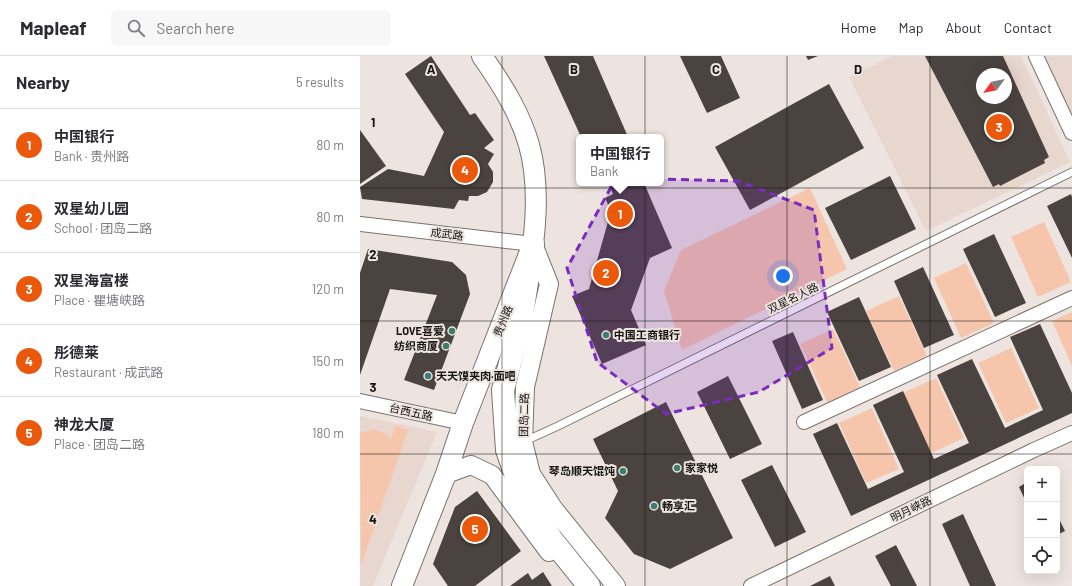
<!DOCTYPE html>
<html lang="en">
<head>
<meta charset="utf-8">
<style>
  :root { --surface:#fff; --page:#f7f7f7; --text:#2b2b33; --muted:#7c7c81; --line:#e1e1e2; --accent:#ea580c }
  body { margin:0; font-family:Barlow,"Noto Sans SC",sans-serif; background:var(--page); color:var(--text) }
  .controls { position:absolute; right:12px; bottom:12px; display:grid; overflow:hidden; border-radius:6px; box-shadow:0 4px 16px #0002 }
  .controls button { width:36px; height:36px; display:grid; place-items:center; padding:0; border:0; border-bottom:1px solid var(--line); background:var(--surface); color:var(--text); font:20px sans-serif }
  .compass { position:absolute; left:616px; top:12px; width:36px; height:36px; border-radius:50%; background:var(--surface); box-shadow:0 4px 16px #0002; rotate:237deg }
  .you { position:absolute; left:423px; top:220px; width:14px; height:14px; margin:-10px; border:3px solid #fff; border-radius:50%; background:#1a73e8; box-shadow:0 0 0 6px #1a73e833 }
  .badge { display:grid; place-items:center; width:26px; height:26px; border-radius:50%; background:var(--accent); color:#fff; font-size:13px; font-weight:700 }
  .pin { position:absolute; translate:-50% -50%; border:2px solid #fff; box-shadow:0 1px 4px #0006 }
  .popup { position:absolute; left:216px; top:78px; width:88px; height:52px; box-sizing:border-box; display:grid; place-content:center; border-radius:6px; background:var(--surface); filter:drop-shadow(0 1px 3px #0005); font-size:13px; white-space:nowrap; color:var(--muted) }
  .popup b { font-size:15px; color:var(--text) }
  .popup::after { content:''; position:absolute; left:50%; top:100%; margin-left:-8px; border:8px solid transparent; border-top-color:var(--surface) }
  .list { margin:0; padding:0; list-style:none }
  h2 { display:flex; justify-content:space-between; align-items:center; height:52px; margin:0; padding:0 16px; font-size:17px }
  h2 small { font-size:13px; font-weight:400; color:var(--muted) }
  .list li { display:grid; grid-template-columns:26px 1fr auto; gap:12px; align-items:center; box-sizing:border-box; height:72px; padding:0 16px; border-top:1px solid var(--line) }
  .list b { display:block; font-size:15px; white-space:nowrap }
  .list p { margin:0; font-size:13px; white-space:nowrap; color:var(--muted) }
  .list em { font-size:13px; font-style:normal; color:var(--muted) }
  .icon { flex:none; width:22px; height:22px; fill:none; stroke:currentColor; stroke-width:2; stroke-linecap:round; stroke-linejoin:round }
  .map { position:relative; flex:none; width:712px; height:530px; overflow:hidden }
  header { display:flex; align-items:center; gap:24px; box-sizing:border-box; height:56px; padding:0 20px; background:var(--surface); border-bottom:1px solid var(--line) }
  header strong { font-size:19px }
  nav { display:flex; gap:22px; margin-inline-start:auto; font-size:14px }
  .search { width:280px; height:36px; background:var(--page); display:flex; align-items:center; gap:10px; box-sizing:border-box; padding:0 14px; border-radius:6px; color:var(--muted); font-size:15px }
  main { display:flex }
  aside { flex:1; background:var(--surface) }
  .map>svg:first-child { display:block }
  .built { fill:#e8d7ce; fill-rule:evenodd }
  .green { fill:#f6c6ac }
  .building { fill:#4b433f; fill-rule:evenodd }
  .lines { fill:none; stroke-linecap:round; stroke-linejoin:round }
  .service-casing { stroke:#7a726d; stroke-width:9 }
  .minor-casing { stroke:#7a726d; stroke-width:16 }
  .tertiary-casing { stroke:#7a726d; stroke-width:20 }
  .secondary-casing { stroke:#7a726d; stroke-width:22 }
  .trunk-casing { stroke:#7a726d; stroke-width:24 }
  .service { stroke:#fff; stroke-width:7 }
  .minor { stroke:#fff; stroke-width:14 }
  .tertiary { stroke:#fff; stroke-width:18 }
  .secondary { stroke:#fff; stroke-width:20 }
  .trunk { stroke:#fff; stroke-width:22 }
  .marked { fill:#7b2cbf; fill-opacity:0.2; stroke:#7b2cbf; stroke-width:3; stroke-dasharray:8 5; stroke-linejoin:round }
  .grid { fill:none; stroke:#181513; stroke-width:1; stroke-opacity:0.55 }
  .poi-dot { fill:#3c7e6f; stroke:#ede4df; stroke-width:1.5 }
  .labels { text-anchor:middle; stroke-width:4; stroke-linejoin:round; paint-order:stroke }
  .street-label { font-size:11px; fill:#181513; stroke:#ede4df }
  .poi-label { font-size:11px; font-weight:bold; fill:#181513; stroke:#ede4df; text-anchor:start }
  .grid-label { font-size:13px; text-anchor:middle; font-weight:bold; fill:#181513; stroke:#ede4df; stroke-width:4; stroke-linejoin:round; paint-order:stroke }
</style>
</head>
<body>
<header>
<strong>Mapleaf</strong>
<div class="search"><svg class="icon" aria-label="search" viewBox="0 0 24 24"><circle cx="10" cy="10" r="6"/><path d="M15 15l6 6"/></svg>Search here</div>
<nav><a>Home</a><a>Map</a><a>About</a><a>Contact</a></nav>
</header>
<main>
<aside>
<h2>Nearby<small>5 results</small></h2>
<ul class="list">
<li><span class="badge">1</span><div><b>中国银行</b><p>Bank · 贵州路</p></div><em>80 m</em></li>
<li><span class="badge">2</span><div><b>双星幼儿园</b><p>School · 团岛二路</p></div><em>80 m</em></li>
<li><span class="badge">3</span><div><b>双星海富楼</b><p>Place · 瞿塘峡路</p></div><em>120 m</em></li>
<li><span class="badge">4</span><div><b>彤德莱</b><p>Restaurant · 成武路</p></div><em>150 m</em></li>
<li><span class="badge">5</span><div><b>神龙大厦</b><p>Place · 团岛二路</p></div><em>180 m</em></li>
</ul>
</aside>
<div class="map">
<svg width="712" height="530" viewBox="0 0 712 530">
  <rect width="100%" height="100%" fill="#ede4df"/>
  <path class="built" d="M532 0H661L710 106 566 175 489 21ZM622 18H646V42H622Z
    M683 0H712V62Z
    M0 360 77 376 13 530H0Z"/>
  <path class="green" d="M450 132 487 213 322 294 304 235 321 194Z
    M684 166 711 226 678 241 651 181Z
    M606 207 634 267 601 282 574 222Z
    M539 240 567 300 534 315 506 255Z
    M712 256V310L692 265Z
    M473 273 501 333 468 348 440 288Z
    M651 292 679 352 646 367 618 307Z
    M576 322 604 382 571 397 543 337Z
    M512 352 539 413 506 427 479 367Z
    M35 370 48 374 1 510 0 377 14 373 28 379 30 384Z"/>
  <path class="building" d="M71 0 110 59 115 57 134 84 124 92 134 98 128 108 133 116V126L127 136 118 140H109L108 145 99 144 94 153 2 143 0 131 28 113 64 120 84 76 45 18Z
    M184 0H233L268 81H221Z
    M320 0H361L380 42 347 57Z
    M446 0H458L448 4Z
    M565 0H643L689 101 684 104 685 107 640 130 639 128 633 131ZM622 18H646V42H622Z
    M469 28 504 92 390 154 355 91Z
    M0 74 26 110 0 128Z
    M530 120 556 173 491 204 465 152Z
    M248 127H284L312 192 290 202 271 254 286 289 242 308 212 240 229 233 251 155 245 142 253 138Z
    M711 138 712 141V202L687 150Z
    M634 178 666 247 635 261 603 193Z
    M8 193 92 206 106 219 110 238 74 334 44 324 77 239 30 233 0 319V217Z
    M563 211 594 279 564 292 534 225Z
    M499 241 531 311 499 325 467 256Z
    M680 268 712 337V357L491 460 453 378 477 367 508 433 544 416 513 349 543 335 574 403 609 387 577 319 612 303 645 372 683 354 650 281Z
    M433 276 463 344 442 353 412 285Z
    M368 320 402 388 370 403 337 336Z
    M306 346 373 482 310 513 274 498 245 462 258 435 233 383Z
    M412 409 446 476 415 491 381 424Z
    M667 426V448L659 431Z
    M117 435 161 495 115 530H88L73 508 95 451Z
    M603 458 636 530H610L582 468Z
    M697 459 705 475 697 479Z
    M536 489 557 530H531L515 500Z
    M183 516 192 530H150L168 517 172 524Z
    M470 520 475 530H450Z"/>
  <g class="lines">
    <defs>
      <path id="service" d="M165 385 198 370 712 116"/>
      <path id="minor" d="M676 0 712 77
        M0 168 173 188
        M0 345 103 367
        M444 366 712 242
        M391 530 674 394 712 377"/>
      <path id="tertiary" d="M173 188 189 228 165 331 163 386 171 418 193 452 256 530
        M86 418 111 409 132 419 189 496"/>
      <path id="secondary" d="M42 530 86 418 103 367 173 188C183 106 169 67 122 0"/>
      <path id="trunk" d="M173 188 161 265 143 334 147 394 158 426 192 484 229 530"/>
    </defs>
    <use href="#service" class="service-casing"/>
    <use href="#minor" class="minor-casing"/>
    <use href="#tertiary" class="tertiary-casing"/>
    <use href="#secondary" class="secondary-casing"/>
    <use href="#trunk" class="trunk-casing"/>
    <use href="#service" class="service"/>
    <use href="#minor" class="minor"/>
    <use href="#tertiary" class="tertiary"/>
    <use href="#secondary" class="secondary"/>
    <use href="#trunk" class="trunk"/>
  </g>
  <path class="marked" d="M256 122 378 125 454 154 472 292 399 336 306 358 237 306 207 212Z"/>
  <path class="grid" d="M142 0V530M285 0V530M427 0V530M570 0V530M0 132H712M0 265H712M0 398H712"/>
  <g class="poi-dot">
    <circle cx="92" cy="275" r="4"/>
    <circle cx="246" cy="279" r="4"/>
    <circle cx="86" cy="290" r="4"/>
    <circle cx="68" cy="320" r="4"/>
    <circle cx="317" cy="412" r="4"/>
    <circle cx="263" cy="415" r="4"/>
    <circle cx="294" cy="450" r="4"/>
  </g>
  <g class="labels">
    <g class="street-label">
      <text transform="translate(87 178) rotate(7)" y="4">成武路</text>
      <text transform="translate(433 242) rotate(-26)" y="4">双星名人路</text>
      <text transform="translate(143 265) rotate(-68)" y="4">贵州路</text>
      <text transform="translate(51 356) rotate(12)" y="4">台西五路</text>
      <text transform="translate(164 359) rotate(-89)" y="4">团岛二路</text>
      <text transform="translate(551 453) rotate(-26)" y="4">明月峡路</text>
    </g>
    <g class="poi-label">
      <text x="84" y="279" text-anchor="end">LOVE喜爱</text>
      <text x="254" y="283">中国工商银行</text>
      <text x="78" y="294" text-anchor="end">纺织商厦</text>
      <text x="76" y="324">天天馍夹肉·面吧</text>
      <text x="325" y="416">家家悦</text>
      <text x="255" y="419" text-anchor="end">琴岛顺天馄饨</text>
      <text x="302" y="454">畅享汇</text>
    </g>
  </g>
  <g class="grid-label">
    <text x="71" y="18">A</text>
    <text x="214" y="18">B</text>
    <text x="356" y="18">C</text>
    <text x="498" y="18">D</text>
    <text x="13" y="71">1</text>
    <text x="13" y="203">2</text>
    <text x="13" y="336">3</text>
    <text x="13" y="468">4</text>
  </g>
</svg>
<div class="controls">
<button>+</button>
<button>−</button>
<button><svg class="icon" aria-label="locate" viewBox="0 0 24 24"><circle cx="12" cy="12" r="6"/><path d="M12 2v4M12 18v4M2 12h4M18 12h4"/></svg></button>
</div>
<svg class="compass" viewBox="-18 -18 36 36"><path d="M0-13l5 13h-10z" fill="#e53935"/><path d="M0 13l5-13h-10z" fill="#7c7c81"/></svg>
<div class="you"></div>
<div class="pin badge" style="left:260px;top:158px">1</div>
<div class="popup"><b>中国银行</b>Bank</div>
<div class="pin badge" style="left:246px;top:217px">2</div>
<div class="pin badge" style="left:639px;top:71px">3</div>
<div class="pin badge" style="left:105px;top:114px">4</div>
<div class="pin badge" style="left:115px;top:473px">5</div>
</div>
</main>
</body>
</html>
